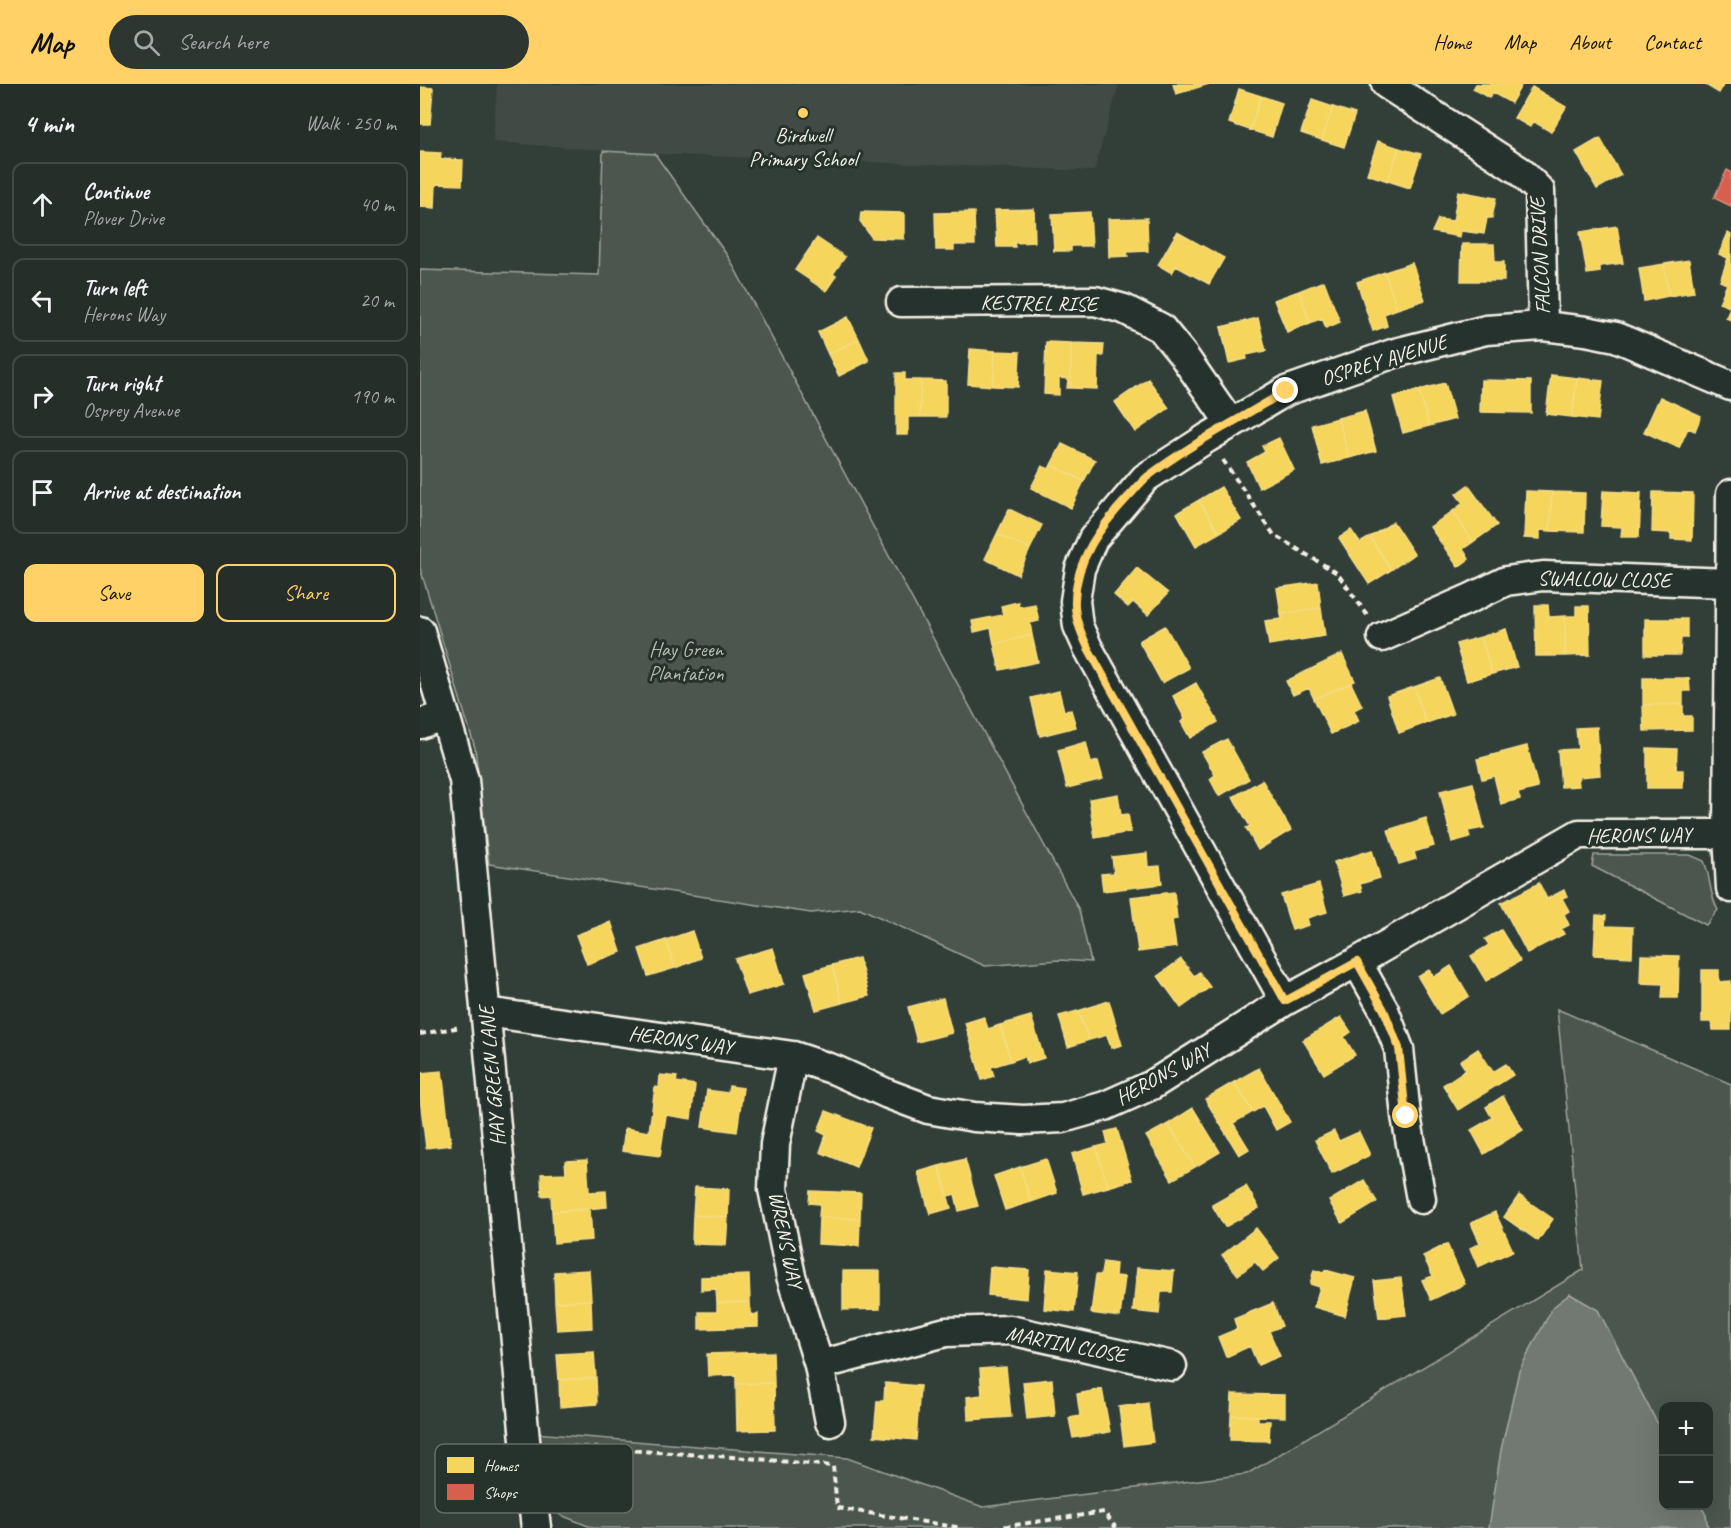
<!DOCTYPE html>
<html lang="en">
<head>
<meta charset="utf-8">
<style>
  :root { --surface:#262e2a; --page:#2e3632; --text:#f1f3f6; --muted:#a4a8a8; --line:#424a47; --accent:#ffd166 }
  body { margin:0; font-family:Caveat,sans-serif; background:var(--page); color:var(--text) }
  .controls { position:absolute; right:18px; bottom:18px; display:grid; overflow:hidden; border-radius:12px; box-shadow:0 6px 24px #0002 }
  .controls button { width:54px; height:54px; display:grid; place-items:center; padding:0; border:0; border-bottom:2px solid var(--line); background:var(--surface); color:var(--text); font:30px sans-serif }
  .stop { position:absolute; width:18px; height:18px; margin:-14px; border:4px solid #ffd166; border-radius:50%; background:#fff }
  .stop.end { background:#ffd166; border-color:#fff; box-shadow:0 2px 6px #0008 }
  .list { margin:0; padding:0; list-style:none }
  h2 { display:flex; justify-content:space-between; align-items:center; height:78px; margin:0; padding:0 24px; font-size:26px }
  h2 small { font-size:20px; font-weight:400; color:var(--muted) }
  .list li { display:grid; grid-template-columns:39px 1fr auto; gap:18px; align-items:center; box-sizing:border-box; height:84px; margin:0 12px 12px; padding:0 12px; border:2px solid var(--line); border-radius:12px }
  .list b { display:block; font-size:22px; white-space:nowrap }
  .list p { margin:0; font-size:20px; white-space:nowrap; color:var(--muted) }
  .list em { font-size:20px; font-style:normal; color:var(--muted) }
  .actions { display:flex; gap:12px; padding:18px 24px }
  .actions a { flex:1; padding:14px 0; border:2px solid var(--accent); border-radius:12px; text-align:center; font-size:21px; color:var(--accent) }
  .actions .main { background:var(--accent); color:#111 }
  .icon { flex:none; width:33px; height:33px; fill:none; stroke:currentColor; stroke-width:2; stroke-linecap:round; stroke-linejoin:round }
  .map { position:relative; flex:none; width:1311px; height:1444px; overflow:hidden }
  header { display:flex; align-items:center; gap:36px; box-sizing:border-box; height:84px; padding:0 30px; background:var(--accent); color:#111 }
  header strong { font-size:28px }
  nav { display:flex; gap:33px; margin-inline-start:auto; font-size:21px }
  .search { width:420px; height:54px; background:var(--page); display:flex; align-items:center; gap:15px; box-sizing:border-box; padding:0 21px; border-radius:33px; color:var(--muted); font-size:22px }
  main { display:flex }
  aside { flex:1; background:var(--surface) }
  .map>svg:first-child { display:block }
  .built { fill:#404b44 }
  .green { fill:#4c564f; stroke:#a0a49c; stroke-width:1.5; fill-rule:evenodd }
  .water { fill:#727972; stroke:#a6a9a1; stroke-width:1.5 }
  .homes { fill:#f6d55c; stroke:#f5dd86; stroke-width:1.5 }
  .shops { fill:#d6604d; stroke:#df8c7c; stroke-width:1.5 }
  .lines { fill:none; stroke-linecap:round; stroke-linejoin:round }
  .minor-casing { stroke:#f4f1e8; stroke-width:33 }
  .path { stroke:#f4f1e8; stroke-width:4; stroke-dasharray:6 4.5; stroke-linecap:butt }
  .minor { stroke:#26332d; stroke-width:28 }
  .route { stroke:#ffd166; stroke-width:8 }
  .poi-dot { fill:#ffd166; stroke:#26332d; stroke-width:2 }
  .labels { text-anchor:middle; stroke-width:6; stroke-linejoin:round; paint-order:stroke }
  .poi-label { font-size:21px; fill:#f4f1e8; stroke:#26332d }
  .street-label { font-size:21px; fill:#f4f1e8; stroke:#26332d }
  .park-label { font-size:21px; fill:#b9bbb2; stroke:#26332d }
  .key { fill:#26332d; stroke:#646c65; stroke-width:1.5 }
  .key-label { font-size:16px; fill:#f4f1e8 }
</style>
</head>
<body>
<header>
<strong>Map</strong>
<div class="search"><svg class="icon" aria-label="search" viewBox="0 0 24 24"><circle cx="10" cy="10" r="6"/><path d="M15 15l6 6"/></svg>Search here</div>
<nav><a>Home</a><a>Map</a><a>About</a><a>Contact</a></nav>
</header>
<main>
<aside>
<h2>4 min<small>Walk · 250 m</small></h2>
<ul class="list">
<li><svg class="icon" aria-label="ahead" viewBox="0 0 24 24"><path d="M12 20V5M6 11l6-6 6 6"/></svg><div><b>Continue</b><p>Plover Drive</p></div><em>40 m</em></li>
<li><svg class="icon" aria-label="left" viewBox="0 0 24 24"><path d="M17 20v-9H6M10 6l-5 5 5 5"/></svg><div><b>Turn left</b><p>Herons Way</p></div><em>20 m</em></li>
<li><svg class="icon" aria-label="right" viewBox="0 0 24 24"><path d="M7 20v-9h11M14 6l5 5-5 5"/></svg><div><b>Turn right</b><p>Osprey Avenue</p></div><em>190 m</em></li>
<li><svg class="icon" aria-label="arrive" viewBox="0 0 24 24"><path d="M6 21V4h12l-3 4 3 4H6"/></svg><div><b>Arrive at destination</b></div></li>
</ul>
<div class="actions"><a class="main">Save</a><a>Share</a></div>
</aside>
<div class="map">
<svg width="1311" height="1444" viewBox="0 0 1311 1444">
  <rect width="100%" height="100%" fill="#323e38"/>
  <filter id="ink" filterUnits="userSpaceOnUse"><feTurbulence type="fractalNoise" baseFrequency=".0167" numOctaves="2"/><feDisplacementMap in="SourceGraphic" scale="12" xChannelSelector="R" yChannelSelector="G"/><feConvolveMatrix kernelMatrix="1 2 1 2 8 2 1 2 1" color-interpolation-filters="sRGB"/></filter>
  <g filter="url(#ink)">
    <path class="built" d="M77 0H699L674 87 235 70 73 58Z"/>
    <path class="green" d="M183 67 235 70 309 174 659 826 671 878 639 876 565 882 440 824 391 829 69 780 55 664 0 484V186L179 191Z
      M1174 771H1270L1284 777C1291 793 1289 811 1298 826L1286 841 1172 782Z
      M1137 925 1311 1000V1444H173L126 1425 115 1349 427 1374 563 1423 827 1390 1163 1186ZM1244 1322H1288V1422H1244Z"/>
    <path class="water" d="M1150 1210 1178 1226 1243 1350 1244 1422H1281L1286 1431 1288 1444H1069L1081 1366 1099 1287 1133 1223Z"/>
    <path class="homes" d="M753 0H789L756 10Z
      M1056 0H1102L1091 19 1073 9 1069 14 1053 5Z
      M1284 0H1304L1299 9Z
      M0 3 13 4 10 40H0Z
      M1112 3 1146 23 1131 48 1113 37 1110 43 1094 34Z
      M819 5 841 12 830 46 809 39Z
      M841 12 862 19 852 53 830 46Z
      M892 16 913 23 902 56 881 49Z
      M913 23 935 30 924 63 902 56Z
      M1180 54 1201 91 1177 105 1156 68Z
      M958 57 979 64 968 97 947 90Z
      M979 64 1001 70 990 104 968 97Z
      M0 68 21 69 20 75 43 76 42 101 16 100 15 124 0 123Z
      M1038 107 1076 114 1072 134H1067L1064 150 1041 147 1040 153 1012 148 1018 135 1033 137Z
      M614 125 615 158 594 159 595 163H577L575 126Z
      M441 128 484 129V155L452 154 440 137Z
      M554 128 555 161H534V166H516L515 129Z
      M670 128 672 162H651V167H634L632 130Z
      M727 134 728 167 707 168 708 172 689 173 688 135Z
      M1197 142 1203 179 1180 182V188L1167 190 1160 148Z
      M757 148 804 174 789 200 756 182 752 189 738 181Z
      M1308 149 1311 151V236L1306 234 1310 223 1299 219 1307 200 1300 197 1308 174 1299 170Z
      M397 154 425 173 413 190 416 192 406 207 375 186Z
      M1042 160H1074L1075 178H1084V197H1041Z
      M1269 176 1274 208 1249 212 1244 180Z
      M992 179 1005 216 977 225 965 188Z
      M1244 180 1249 212 1224 217 1219 184Z
      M965 188 977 225 964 230 967 242 953 247 937 198Z
      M904 197 920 238 906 244 902 234 890 239 879 207Z
      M879 207 890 239 867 248 854 216Z
      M428 233 439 255 408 270 398 248Z
      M838 234 846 267 826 271 827 275 809 279 801 243Z
      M439 255 449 277 419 292 408 270Z
      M626 258 651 259V304H647L648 295 639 294V311L624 310Z
      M651 259 684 260 683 272 678 271 677 305 651 304Z
      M550 265 575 267 573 302 548 300Z
      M575 267 600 268 598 303 573 302Z
      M476 289H485V296H501L500 333H488V351H476Z
      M1131 291 1157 294 1152 333 1126 330Z
      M1157 294 1183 297 1178 336 1152 333Z
      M728 295 749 324 715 348 695 318Z
      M501 296 526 297V333H500Z
      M1061 296 1111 297V329L1060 328Z
      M1025 299 1035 335 1009 342 999 306Z
      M999 306 1009 342 983 349 973 313Z
      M1240 313 1281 332 1275 347 1268 344 1259 364 1224 348Z
      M945 327 956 367 929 374 918 334Z
      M918 334 929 374 902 381 892 341Z
      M859 354 874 386 839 404 827 378 845 368 842 362Z
      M642 360 675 376 664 397 631 381Z
      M631 381 664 397 651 424 611 404 622 382 629 385Z
      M1048 401 1077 441 1053 458 1033 427 1043 419 1036 410Z
      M801 403 821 436 799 449 779 416Z
      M1106 407 1132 408 1130 447 1120 446V455L1104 454Z
      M1183 407 1221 409 1219 453H1201L1202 443 1181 442Z
      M1132 408 1165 409 1164 448 1130 447Z
      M1233 408 1273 409 1272 456 1251 455V449L1232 448Z
      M779 416 799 449 776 462 757 429Z
      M589 425 622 441 610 465 577 450Z
      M1033 427 1053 458 1043 465 1049 475 1038 483 1010 443Z
      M973 438 994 470 971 486 950 453Z
      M931 446 940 459 950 453 971 486 949 500 919 454Z
      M577 450 610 465 598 491 565 475Z
      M717 484 748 509 728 531 713 518 708 523 694 511Z
      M898 498 901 524 861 530 857 504Z
      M598 518 599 523 615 520 619 537 610 539 612 551 574 560 571 544 554 548 552 537 583 531 581 522Z
      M1115 521H1128L1129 533 1145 532V572H1116Z
      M1156 522H1169L1170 571 1145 572V532H1156Z
      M901 524 905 552 849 561 845 537 862 535 861 530Z
      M1225 535H1267V554H1261L1260 571H1225Z
      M745 542 769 584 742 599 719 557Z
      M1086 545 1097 583 1072 590 1061 553Z
      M612 551 618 578 580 586 574 560Z
      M1061 553 1072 590 1047 597 1036 560Z
      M922 570 935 597 894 615 889 604 873 611 866 597Z
      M1020 594 1033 630 1006 639 994 603Z
      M1223 594H1269L1270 607H1263V620L1223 621Z
      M776 599 798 638 770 654 761 638 765 635 753 612Z
      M931 599 942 622 934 626 939 637 911 650 894 615Z
      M994 603 1006 639 979 649 967 612Z
      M639 607 644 627 651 626 656 643 620 652 611 614Z
      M1263 620V632H1272V646L1224 647 1223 621Z
      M1177 643 1180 691 1158 693 1159 702 1141 703 1138 666 1158 665 1156 644Z
      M807 655 829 695 799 712 790 695 795 691 782 668Z
      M666 658 671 679 678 677 683 695 647 704 638 666Z
      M1107 662 1118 704 1098 709 1100 715 1081 720 1074 692 1062 695 1057 675Z
      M1227 664 1257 665 1256 686H1263V704H1227Z
      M842 696 871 746 838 766 826 744 830 742 813 713Z
      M1053 699 1064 744 1048 747 1050 753 1032 758 1020 707Z
      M698 710 701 731 708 730 711 748 675 754 669 715Z
      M1006 734 1014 762 994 768 996 775 979 780 968 746Z
      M952 766 960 794 940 800 942 807 924 812 914 778Z
      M727 769 728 783 740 782 742 800 683 807 681 790 694 789 692 773Z
      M1119 799 1127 815 1144 806 1147 812 1142 814 1149 827 1144 830 1149 841 1141 845 1144 850 1107 869 1081 819Z
      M899 800 907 828 887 834 889 841 872 846 861 811Z
      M754 808 757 835 752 836 756 863 718 868 711 813Z
      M1176 831 1186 832 1185 842 1213 843 1212 873 1174 871Z
      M191 838 201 868 167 880 156 851Z
      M1081 846 1100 877 1066 897 1051 872 1069 861 1065 855Z
      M272 847 281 874 255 884 246 856Z
      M246 856 255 884 228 892 219 865Z
      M353 864 364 900 327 911 315 875Z
      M1221 871 1259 872 1258 914H1242L1243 900 1220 899Z
      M439 874 449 912 422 919 412 881Z
      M761 875 774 892 779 888 790 903 761 924 738 892Z
      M412 881 422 919 396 926 385 889Z
      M1031 882 1049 912 1020 930 998 893 1009 886 1014 893Z
      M1282 886H1299V898L1311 897V946H1293L1292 938H1282Z
      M523 914 532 949 497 958 488 923Z
      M689 917 702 961 691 964 687 951 669 956 658 927Z
      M658 927 669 956 648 963 639 932Z
      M611 932 624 974 607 979 605 972 591 977 580 941Z
      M564 933 568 945 580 941 591 977 571 983 574 992 562 996 545 939Z
      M921 933 931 948 924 953 935 971 904 990 883 956Z
      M1058 965 1073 988 1086 980 1093 991 1038 1026 1023 1001 1046 986 1040 977Z
      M839 984 870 1038 856 1046 843 1022 833 1028 814 998Z
      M22 987 31 1061 6 1064 0 1014V989Z
      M240 991 257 993 256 998 275 1001 271 1035 246 1031 240 1072 202 1067 205 1044 229 1048 235 1003 239 1004Z
      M814 998 833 1028 813 1039 829 1065 819 1071 785 1015Z
      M309 1002 323 1004 317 1048 282 1043 287 1006 308 1009Z
      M1083 1012 1103 1046 1064 1070 1051 1046 1072 1034 1066 1023Z
      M773 1024 800 1068 775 1083 748 1040Z
      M406 1027 451 1044 436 1083 400 1068 406 1051 398 1047Z
      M748 1040 775 1083 752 1096 726 1052Z
      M697 1045 712 1096 688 1103 676 1063 688 1060 685 1048Z
      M914 1047 919 1057 939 1048 950 1071 912 1090 895 1056Z
      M676 1063 688 1103 663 1110 652 1070Z
      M545 1075 558 1122 539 1127 535 1110 528 1112 519 1082Z
      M626 1075 637 1109 611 1118 600 1083Z
      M167 1076 169 1108 186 1107 187 1123 132 1128 131 1111 122 1112 121 1090 146 1089 145 1077Z
      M519 1082 531 1124 510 1130 498 1088Z
      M600 1083 611 1118 585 1126 574 1092Z
      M944 1096 957 1118 922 1139 909 1117Z
      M826 1102 839 1124 805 1143 792 1121Z
      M275 1103 309 1105 308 1133 273 1131Z
      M390 1107 441 1109 440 1135 399 1133 400 1120 389 1119Z
      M1099 1111 1133 1135 1118 1157 1084 1133Z
      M170 1125 172 1156 134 1159 132 1128Z
      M1075 1128 1093 1167 1058 1183 1050 1164 1060 1159 1051 1139Z
      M273 1131 308 1133 306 1161 272 1160Z
      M399 1133 440 1135 439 1162 398 1160Z
      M836 1144 859 1174 843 1187 835 1178 818 1191 802 1171Z
      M1027 1160 1045 1200 1011 1216 1002 1196 1013 1192 1003 1172Z
      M683 1178 696 1180 695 1192 705 1193 700 1233 671 1229 676 1191H681Z
      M570 1183 609 1186 607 1215 568 1211Z
      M717 1184 754 1187 752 1208H741L739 1230 713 1227Z
      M627 1185 658 1188 654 1228 624 1225Z
      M169 1186 171 1216 135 1218 134 1188Z
      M894 1186 904 1189 905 1186 935 1194 925 1232 894 1223 900 1203 890 1200Z
      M423 1187H460V1225L423 1226Z
      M329 1191 330 1218 297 1219 296 1205 281 1206V1193Z
      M981 1194 986 1231 959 1234 954 1197Z
      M171 1216 172 1244 137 1246 135 1218Z
      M330 1218 331 1231 338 1230V1243L279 1245V1228H297V1219Z
      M853 1219 862 1242 849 1247 860 1272 838 1281 830 1262 806 1273 798 1253 817 1245 814 1235Z
      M174 1268 176 1294 139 1296 137 1270Z
      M353 1268 354 1299 316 1300V1291L288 1292 287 1270Z
      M586 1283 591 1333 548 1336 547 1313 562 1311 560 1285Z
      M176 1294 177 1320 140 1323 139 1296Z
      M632 1295 635 1332 607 1335 603 1298Z
      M354 1299 355 1346 317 1347 316 1300Z
      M465 1299 500 1302 496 1356 454 1352 457 1317H464Z
      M682 1305 690 1348 653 1354 649 1334 660 1332 657 1310Z
      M812 1310 865 1311V1333L811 1331Z
      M728 1319 733 1358 704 1362 699 1323Z
      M811 1331 838 1332V1337H850L849 1357 810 1356Z"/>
    <path class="shops" d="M1307 86 1311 88V122L1294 114Z"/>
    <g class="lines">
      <defs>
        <path id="minor" d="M966 0 1100 87 1120 107 1123 242
          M481 218 675 217 704 225 741 244 763 271 811 340
          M1311 410 1308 750 1311 804
          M0 547 44 696 105 1356 116 1443
          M962 553 1051 514 1086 497 1123 492 1310 499
          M0 640 25 631
          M937 878 964 926 979 965 986 1032 1001 1115
          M865 917 668 564 658 542 655 517 660 485 673 455 725 394 787 354 866 307 975 269 1066 246 1123 242 1166 247 1196 253 1311 302
          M66 928 373 972 415 986 468 1010 508 1025 554 1033 603 1036 643 1034 685 1022 732 1001 865 917 937 878 1159 750H1308
          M373 972 355 1060 353 1105 371 1192 399 1281 410 1338
          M399 1281 526 1248 590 1246 752 1282"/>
      </defs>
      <use href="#minor" class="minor-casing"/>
      <path class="path" d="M803 376 854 451 917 489 948 532
        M0 950 41 943
        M131 1361 327 1374 413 1382 417 1424 542 1444
        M574 1444 684 1428 696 1444"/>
      <use href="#minor" class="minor"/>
    </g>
  </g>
  <g class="lines" filter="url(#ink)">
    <path class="route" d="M866 307C820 335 770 360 727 393 720 399 714 407 708 413 681 442 656 475 655 516 654 533 661 549 668 564L865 917 937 878 964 926 979 964 986 1032"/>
  </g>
  <circle class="poi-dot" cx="383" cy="29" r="6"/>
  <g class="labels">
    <g class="poi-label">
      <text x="383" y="58">Birdwell<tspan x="383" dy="24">Primary School</tspan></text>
    </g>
    <g class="street-label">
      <text transform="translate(1120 172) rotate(-93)" y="7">FALCON DRIVE</text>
      <text transform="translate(619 219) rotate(1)" y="7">KESTREL RISE</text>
      <text transform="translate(964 276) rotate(-17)" y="7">OSPREY AVENUE</text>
      <text transform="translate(1184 495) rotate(1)" y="7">SWALLOW CLOSE</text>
      <text transform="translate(1219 751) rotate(-1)" y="7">HERONS WAY</text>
      <text transform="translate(261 956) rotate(8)" y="7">HERONS WAY</text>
      <text transform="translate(743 990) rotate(-29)" y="7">HERONS WAY</text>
      <text transform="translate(72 992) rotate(-95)" y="7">HAY GREEN LANE</text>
      <text transform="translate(366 1156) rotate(78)" y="7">WRENS WAY</text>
      <text transform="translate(646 1260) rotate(11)" y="7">MARTIN CLOSE</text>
    </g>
    <g class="park-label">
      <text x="266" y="572">Hay Green<tspan x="266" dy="24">Plantation</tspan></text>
    </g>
  </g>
  <rect x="15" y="1360" width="198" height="69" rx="9" class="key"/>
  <rect x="27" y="1373" width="27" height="16" fill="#f6d55c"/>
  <rect x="27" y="1400" width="27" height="16" fill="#d6604d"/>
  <g class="key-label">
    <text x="64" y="1387">Homes</text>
    <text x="64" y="1414">Shops</text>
  </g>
</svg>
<div class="controls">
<button>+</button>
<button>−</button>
</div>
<div class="stop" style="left:986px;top:1032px"></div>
<div class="stop end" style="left:866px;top:307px"></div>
</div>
</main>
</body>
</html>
